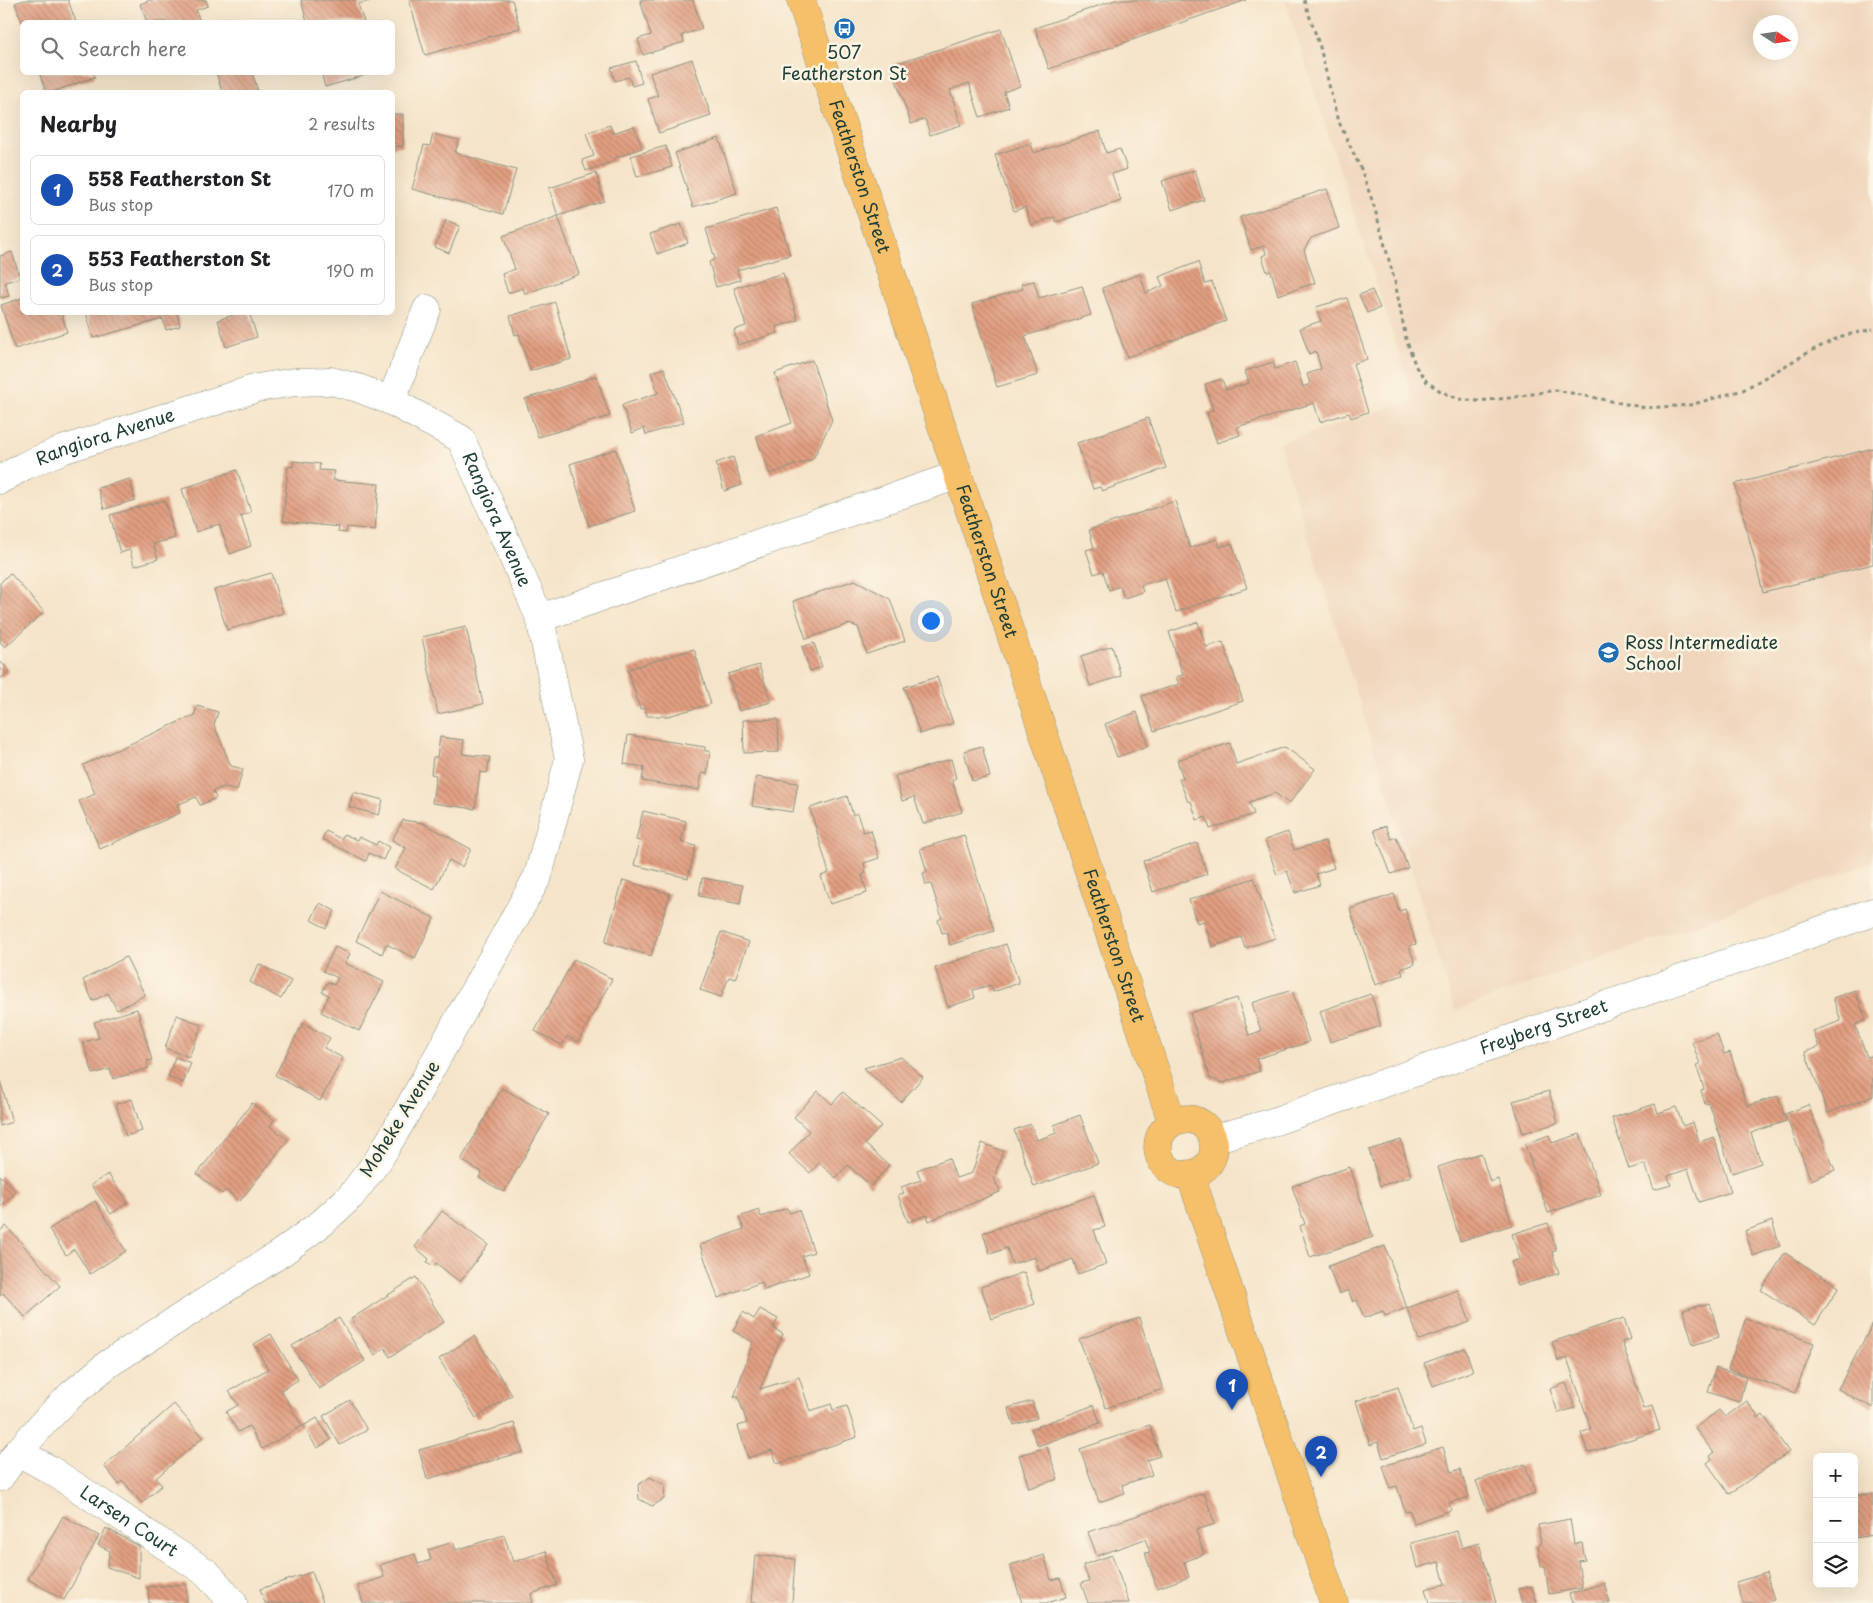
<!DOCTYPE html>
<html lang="en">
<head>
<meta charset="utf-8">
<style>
  :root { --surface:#fff; --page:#f6f6f6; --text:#202124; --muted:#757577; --line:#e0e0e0; --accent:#0f766e }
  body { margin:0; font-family:"Playpen Sans",sans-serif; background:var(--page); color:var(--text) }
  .controls { position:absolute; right:15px; bottom:15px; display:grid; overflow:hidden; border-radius:8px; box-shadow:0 5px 20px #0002 }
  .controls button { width:45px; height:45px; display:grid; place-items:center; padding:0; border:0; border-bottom:1px solid var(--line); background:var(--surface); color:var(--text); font:25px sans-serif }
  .compass { position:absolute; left:1753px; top:15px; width:45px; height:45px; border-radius:50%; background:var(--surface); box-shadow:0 5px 20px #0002; rotate:102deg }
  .you { position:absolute; left:930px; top:620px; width:18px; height:18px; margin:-12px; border:4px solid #fff; border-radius:50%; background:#1a73e8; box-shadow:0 0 0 8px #1a73e833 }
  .badge { display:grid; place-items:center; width:32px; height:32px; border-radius:50%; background:var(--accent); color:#fff; font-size:16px; font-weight:700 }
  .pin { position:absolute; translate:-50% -41px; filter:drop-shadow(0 1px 2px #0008) }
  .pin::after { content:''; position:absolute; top:26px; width:18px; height:15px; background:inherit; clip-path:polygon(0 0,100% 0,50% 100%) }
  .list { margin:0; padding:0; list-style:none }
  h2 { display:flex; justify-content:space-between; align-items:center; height:65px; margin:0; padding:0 20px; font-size:21px }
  h2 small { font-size:16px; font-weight:400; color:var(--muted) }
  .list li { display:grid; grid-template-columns:32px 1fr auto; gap:15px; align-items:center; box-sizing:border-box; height:70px; margin:0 10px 10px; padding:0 10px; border:1px solid var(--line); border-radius:8px }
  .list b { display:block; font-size:19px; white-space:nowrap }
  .list p { margin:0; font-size:16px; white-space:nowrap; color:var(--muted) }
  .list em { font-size:16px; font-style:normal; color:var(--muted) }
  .icon { flex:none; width:28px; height:28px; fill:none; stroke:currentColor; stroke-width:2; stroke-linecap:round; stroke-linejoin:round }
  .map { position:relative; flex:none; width:1873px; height:1603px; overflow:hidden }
  .search { position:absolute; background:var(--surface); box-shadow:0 5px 20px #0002; left:20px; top:20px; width:375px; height:55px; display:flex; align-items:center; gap:12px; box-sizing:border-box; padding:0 18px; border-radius:8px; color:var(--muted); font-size:19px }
  .panel { position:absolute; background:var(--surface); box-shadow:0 5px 20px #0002; left:20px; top:90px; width:375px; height:225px; border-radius:8px }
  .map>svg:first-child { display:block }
  .built { fill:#f0d6bc; fill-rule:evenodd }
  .building { fill:url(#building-back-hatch) }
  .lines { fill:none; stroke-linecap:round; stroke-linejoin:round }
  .minor-casing { stroke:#8a907e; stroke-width:29 }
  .major-casing { stroke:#8a907e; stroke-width:29 }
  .path { stroke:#8a907e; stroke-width:3; stroke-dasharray:4 4; stroke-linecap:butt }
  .minor { stroke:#fff; stroke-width:28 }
  .major { stroke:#f6c06b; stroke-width:28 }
  .labels { text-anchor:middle; stroke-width:5; stroke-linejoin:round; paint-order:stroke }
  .poi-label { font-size:18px; fill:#1f3d34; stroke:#fcf5e5 }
  .street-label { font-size:18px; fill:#1f3d34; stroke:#fcf5e5 }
</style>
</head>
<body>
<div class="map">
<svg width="1873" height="1603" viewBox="0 0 1873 1603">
  <defs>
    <pattern id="building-back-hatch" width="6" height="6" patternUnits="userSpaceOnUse" patternTransform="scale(1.25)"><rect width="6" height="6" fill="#e29f82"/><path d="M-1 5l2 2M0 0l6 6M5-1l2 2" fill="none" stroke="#b7836b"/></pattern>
  </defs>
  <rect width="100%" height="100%" fill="#fcf5e5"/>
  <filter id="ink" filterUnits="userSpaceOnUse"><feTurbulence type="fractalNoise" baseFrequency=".02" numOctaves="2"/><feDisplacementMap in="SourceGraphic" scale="10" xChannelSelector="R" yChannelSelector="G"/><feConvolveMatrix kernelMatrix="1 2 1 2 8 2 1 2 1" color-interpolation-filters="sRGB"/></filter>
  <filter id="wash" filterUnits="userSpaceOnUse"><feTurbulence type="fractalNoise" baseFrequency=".0096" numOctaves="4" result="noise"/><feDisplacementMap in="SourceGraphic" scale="20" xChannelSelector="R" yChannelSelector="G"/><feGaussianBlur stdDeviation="1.12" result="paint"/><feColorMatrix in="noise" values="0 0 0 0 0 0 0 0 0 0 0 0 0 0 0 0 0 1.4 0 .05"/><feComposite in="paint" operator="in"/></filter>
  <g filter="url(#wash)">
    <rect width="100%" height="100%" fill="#f5e4c9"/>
    <path class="built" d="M1285 0H1873V862L1455 1010 1279 443 1414 400ZM1760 22H1790V52H1760Z"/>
    <g id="blocks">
      <path class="building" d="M24 0H68L76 22H22L15 3Z
        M150 0H206L208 6 196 10 200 22H147L140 4Z
        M301 0H369L370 1 358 4 364 22H307Z
        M409 0H512L520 28 425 55Z
        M640 0H693L702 29 682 35 684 42 643 55 638 39 651 35Z
        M1115 0H1246L1049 69 1035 28Z
        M1001 29 1020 86 1004 92 1009 107 980 117 969 83 950 90 961 125 930 135 925 119 911 124 891 65Z
        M692 59 711 116 659 133 648 99 658 96 650 73Z
        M636 61 642 83 632 86 629 77 615 81 611 68Z
        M39 72H93L95 77 52 92H46Z
        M216 72H252L258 92H222Z
        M321 72H373V73L325 87Z
        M392 114H403V146L392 147Z
        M610 125 613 133 634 126 642 148 615 158V161L586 171 582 160 594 156 586 133Z
        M1100 131 1106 153 1120 149 1127 169 1112 174 1121 201 1056 222 1054 217 1031 225 1025 207 1014 211 995 155 1031 143 1034 153Z
        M433 134 459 140 455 153 516 170 503 214 412 189 424 145 430 146Z
        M719 138 737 193 693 207 675 153Z
        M666 146 672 167 637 177 631 156Z
        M1195 170 1204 200 1172 210 1162 181Z
        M596 173 604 201 558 216 549 188Z
        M1327 189 1339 228 1311 238 1304 250 1315 283 1278 295 1271 271 1267 272 1262 256 1266 254 1264 246 1251 250 1240 217Z
        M776 208 790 255 737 270 740 280 716 287 709 262 715 259 706 229Z
        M558 216 579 274 525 294 523 288 508 293 502 274 515 269 503 236Z
        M446 220 460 226 449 253 435 247Z
        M681 224 688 243 657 254 650 234Z
        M12 252 20 278 5 282 9 296 0 298V256Z
        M1198 262 1205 284 1212 282 1226 321 1127 357 1102 288 1140 274 1146 293 1163 286 1159 277Z
        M783 273 798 320 776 327 778 333 738 345 734 330 746 326 734 288Z
        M1034 281 1039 298 1082 286 1091 315 1025 336 1038 375 997 387 972 304 1023 289 1021 284Z
        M1372 290 1380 308 1367 313 1359 295Z
        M22 298V312H61L67 332 15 349 1 305Z
        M1347 298 1367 359 1353 364 1368 412 1351 418 1349 413 1320 422 1314 403 1237 427 1240 435 1217 443 1207 413 1213 410 1205 384 1222 379 1226 390 1249 383 1245 371 1273 362 1275 369 1295 362 1303 387 1310 384 1307 374 1321 369 1316 351 1309 354 1300 328 1321 321 1316 307Z
        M555 302 571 359 530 371 519 334 515 335 510 316Z
        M86 312H177L180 326 166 330 163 319 93 338Z
        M242 312H249L257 337 226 347 218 320Z
        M812 360 832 420 813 459 770 474 756 436 792 423 775 373Z
        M664 368 684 422 646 435 644 428 632 433 622 405 658 393 651 372Z
        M596 376 610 416 538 437 525 399Z
        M1148 418 1166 468 1102 491 1100 487 1093 489 1077 443Z
        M1873 448V564L1763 592 1735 484Z
        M616 449 635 511 589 526 570 464Z
        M733 457 742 485 724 491 716 463Z
        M293 461 320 464 319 470 335 471 333 480 379 484 375 530 347 527 346 533 338 532 339 527 283 521 288 466 293 467Z
        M237 470 251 512 241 516 251 546 230 554 219 524 196 532 182 489Z
        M130 479 135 500 104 509 98 488Z
        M165 500 175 538 153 544 158 559 134 566 130 550 120 553 110 515Z
        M1175 501 1190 548 1217 539 1220 547 1232 543 1247 588 1176 612 1165 578 1141 585 1143 592 1124 598 1120 586 1109 590 1103 571 1094 574 1086 550 1094 548 1089 530Z
        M10 573 44 612 5 647 0 642V583Z
        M271 573 283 613 227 630 214 590Z
        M855 580 890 599 905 641 867 654 858 627 849 624 806 639 793 601Z
        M1198 622 1206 647 1223 642 1243 701 1154 731 1142 696 1179 684 1176 677 1183 675 1169 632Z
        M466 627 483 704 438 714 422 637Z
        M814 643 822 667 810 671 802 647Z
        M1112 646 1121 676 1090 686 1081 656Z
        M694 649 711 704 668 716H647L645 708 640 709 628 669Z
        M0 661 9 671 0 679Z
        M759 665 771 702 739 711 728 674Z
        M937 677 953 723 920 734 904 687Z
        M197 706 218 712 214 725 231 766 243 769 237 791 223 787 213 791 216 798 200 805 196 797 177 805 180 813 100 849 79 801 95 794 83 765 192 716 194 717Z
        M1137 712 1148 746 1117 757 1105 724Z
        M778 719 779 752 744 753 743 720Z
        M628 735 705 747V751H710L707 774 702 773 699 790 642 781 644 767 624 764Z
        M440 737 464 740 462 754 490 757 487 773 480 772 475 809 432 803 436 775 431 774 433 757H437Z
        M1230 743 1236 764 1285 747 1315 769 1289 804 1275 793 1249 802 1254 814 1210 829 1206 817 1197 820 1191 801 1188 802 1179 779 1183 778 1177 760Z
        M982 746 990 777 972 781 964 751Z
        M951 759 956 778 952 780 962 812 923 824 914 797 902 801 895 776Z
        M756 777 798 783 793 812 752 806Z
        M353 792 383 800 379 815 349 807Z
        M847 796 853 815 857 813 863 832 871 830 879 858 864 863 866 873 862 875 867 893 830 904 821 876 829 873 810 808Z
        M643 811 686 821 681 842 696 846 688 878 634 865 640 841 636 840Z
        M403 820 423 823 471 849 462 867 449 860 434 889 395 869 406 848 392 840Z
        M1386 826 1391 839 1396 837 1408 868 1391 874 1374 830Z
        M326 831 341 839 344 834 357 840 359 837 376 845 378 841 389 847 383 860 369 853 366 861 322 839Z
        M1288 832 1294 850 1325 841 1334 868 1316 874 1320 885 1295 893 1287 871 1277 875 1265 840Z
        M964 835 994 931 950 945 947 932 942 933 938 920 942 918 931 884 926 885 923 873 927 872 920 849Z
        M1197 843 1207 874 1153 892 1143 861Z
        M702 878 743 885 740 904 699 896Z
        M1254 878 1275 938 1245 948 1241 937 1212 947 1204 921 1197 923 1189 900Z
        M623 880 670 894 651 956 605 942Z
        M380 891 434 918 415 958 386 944 382 954 356 941Z
        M1394 894 1399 911 1405 909 1416 944 1409 946 1415 964 1401 969 1403 975 1375 985 1350 909Z
        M320 903 335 911 326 928 311 920Z
        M721 932 749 942 735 979 729 977 721 997 700 990Z
        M1006 944 1019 983 993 992 991 985 973 990 975 998 948 1007 935 968Z
        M335 947 350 954 345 963 384 982 359 1031 321 1012 329 995 322 992 328 982 334 985 338 978 323 971Z
        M126 957 145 995 117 1010 108 993 93 1001 83 980Z
        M574 959 612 979 578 1042 567 1036 562 1045 535 1031Z
        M259 964 291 981 281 999 250 982Z
        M1292 990 1309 1042 1256 1059 1260 1071 1222 1083 1210 1078 1190 1013 1237 998 1249 1035 1261 1031 1252 1003Z
        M1855 990 1866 1020 1855 1025 1867 1057 1873 1055V1096L1828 1113 1805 1052 1819 1047 1813 1031 1841 1021 1833 998Z
        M1371 994 1381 1026 1330 1042 1320 1011Z
        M137 1009 152 1060 147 1061 149 1068 113 1079 110 1069 93 1074 83 1042 99 1038 94 1022Z
        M177 1015 202 1025 189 1057 165 1048Z
        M303 1023 330 1038 324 1048 343 1058 320 1101 275 1075Z
        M1717 1034 1724 1054 1730 1052 1747 1106 1778 1096 1786 1121 1751 1133 1761 1163 1732 1173 1709 1103 1705 1104 1701 1090 1704 1089 1696 1065 1700 1064 1692 1042Z
        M175 1057 191 1063 183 1083 168 1077Z
        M901 1057 923 1077 901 1102 864 1068Z
        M0 1080 12 1122 0 1126Z
        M502 1088 549 1114 504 1192 479 1178 482 1172 461 1160Z
        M818 1091 832 1104 843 1092 881 1126 865 1144 889 1165 871 1186 848 1165 836 1178 819 1163 810 1173 789 1154 809 1131 794 1117Z
        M1549 1091 1558 1123 1523 1133 1513 1101Z
        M132 1099 142 1131 126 1136 116 1104Z
        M252 1103 274 1120 270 1126 288 1140 240 1201 226 1190 222 1194 197 1174Z
        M1655 1104 1658 1113 1676 1107 1683 1126 1693 1122 1699 1142 1714 1137 1731 1192 1699 1202 1688 1169 1668 1176 1671 1185 1654 1190 1645 1164 1629 1169 1612 1118Z
        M1808 1105 1835 1170 1811 1180 1785 1114Z
        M1080 1115 1098 1163 1034 1187 1014 1130 1031 1124 1037 1140 1057 1133 1054 1125Z
        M1580 1134 1601 1195 1548 1213 1525 1144 1549 1135 1552 1143Z
        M1401 1140 1411 1176 1380 1186 1369 1150Z
        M982 1143 1003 1151 994 1178 1000 1192 929 1221 927 1215 908 1222 898 1195 904 1193 901 1187 921 1180 917 1170 949 1158 956 1178 972 1173Z
        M1481 1153 1490 1182 1498 1179 1512 1225 1460 1241 1438 1167Z
        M1350 1167 1373 1237 1310 1257 1300 1226 1305 1224 1292 1186Z
        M108 1174 128 1202 111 1214 91 1185Z
        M0 1175 16 1192 0 1207Z
        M1094 1195 1105 1227 1094 1230 1106 1264 1078 1274 1073 1259 1039 1271 1035 1257 1012 1264 1007 1248 990 1254 983 1233Z
        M95 1201 126 1251 90 1274 74 1249 66 1255 49 1229Z
        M787 1208 790 1213 799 1210 814 1252 802 1256 809 1274 764 1290 762 1282 718 1298 700 1245 744 1229 739 1217 759 1210 761 1217Z
        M442 1211 488 1245 460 1282 436 1263 433 1266 427 1262 429 1259 415 1247Z
        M1772 1221 1780 1246 1753 1256 1745 1231Z
        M1548 1223 1556 1250 1552 1252 1559 1273 1518 1286 1511 1262 1520 1259 1512 1234Z
        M6 1226 60 1286 25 1317 3 1293 0 1296V1231Z
        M1385 1246 1407 1308 1385 1316 1383 1311 1364 1318 1357 1300 1353 1302 1348 1290 1339 1294 1328 1266Z
        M1785 1253 1839 1287 1815 1325 1761 1290Z
        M1024 1272 1035 1304 992 1319 981 1287Z
        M416 1277 444 1322 390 1357 385 1348 375 1355 351 1319Z
        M1458 1290 1470 1322 1419 1340 1407 1308Z
        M1710 1303 1719 1337 1693 1345 1683 1310Z
        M760 1309 778 1319 773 1328 783 1334 760 1389 799 1377 810 1411 831 1404 833 1410 847 1406 857 1437 777 1464 772 1450 748 1458 738 1426 747 1423 738 1396 734 1398 753 1342 733 1331 743 1312 754 1319Z
        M339 1318 365 1361 319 1389 292 1346Z
        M1139 1318 1163 1389 1106 1408 1079 1339Z
        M1624 1318 1631 1339 1622 1342 1644 1409 1652 1406 1660 1430 1588 1453 1581 1433 1591 1429 1567 1358 1558 1361 1552 1342Z
        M1746 1318 1814 1343 1795 1393 1728 1369Z
        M1873 1323V1408L1838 1389Z
        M271 1334 298 1380 281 1390 302 1426 262 1449 249 1426 238 1432 226 1412 238 1405 229 1391 268 1369 254 1344Z
        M474 1336 512 1395 476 1418 439 1359Z
        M1465 1348 1473 1371 1433 1386 1424 1363Z
        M1716 1368 1746 1377 1739 1402 1708 1392Z
        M1566 1383 1575 1408 1558 1413 1550 1389Z
        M1398 1387 1413 1431 1421 1428 1426 1444 1383 1458 1378 1442 1370 1445 1356 1401Z
        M350 1400 367 1430 340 1445 323 1416Z
        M1032 1401 1037 1418 1014 1425 1008 1408Z
        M1747 1401 1759 1418 1763 1415 1789 1452 1729 1494 1707 1463 1712 1459 1710 1456 1714 1453 1695 1428 1719 1410 1725 1417Z
        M174 1404 203 1437 156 1478 162 1485 142 1503 123 1481 119 1484 104 1466Z
        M1094 1405 1100 1423 1038 1446 1031 1429Z
        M317 1418 331 1440 317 1448 303 1426Z
        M514 1423 523 1452 427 1479 419 1450Z
        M1150 1425 1160 1456 1147 1460 1152 1475 1122 1485 1125 1493 1099 1502 1080 1449Z
        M1047 1447 1058 1479 1029 1488 1019 1455Z
        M1443 1447 1451 1472 1460 1469 1469 1497 1449 1503 1451 1510 1414 1523 1410 1511 1405 1512 1397 1486 1390 1488 1383 1466Z
        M1525 1464 1535 1493 1487 1510 1476 1481Z
        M650 1477 665 1485 664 1499 652 1506 639 1499 638 1485Z
        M1204 1493 1215 1524 1196 1530 1204 1554 1184 1562 1189 1577 1157 1588 1145 1553 1150 1552 1145 1539 1097 1556 1088 1532Z
        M1873 1493V1535L1854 1538V1496Z
        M63 1516 99 1536 64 1600 28 1579Z
        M1570 1519 1574 1544 1582 1543 1585 1560 1578 1561 1582 1588 1549 1594 1545 1566H1541L1538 1545 1541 1544 1538 1525Z
        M106 1528 139 1546V1578L107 1567 110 1551 98 1545Z
        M1457 1531 1462 1548 1479 1543 1496 1603H1429L1425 1589 1445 1584 1439 1562 1417 1568 1411 1543Z
        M504 1535 513 1562 546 1551 557 1585 531 1594 533 1603H363L358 1586 384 1577 380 1565 415 1554 418 1564 431 1560 428 1550 453 1542 456 1550Z
        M755 1555 795 1559 792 1603H751Z
        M1044 1555 1051 1580 1060 1578 1066 1597 1046 1603H1022L1010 1565Z
        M1112 1555 1129 1603H1088L1081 1583 1089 1581 1083 1565Z
        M312 1572 323 1603H265L260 1589Z
        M1766 1573 1774 1600 1763 1603H1743L1736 1582Z
        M1604 1583 1610 1603H1572L1569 1594Z
        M186 1584 187 1603H149L148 1587Z
        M1532 1586 1537 1603H1522L1518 1589Z"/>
    </g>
  </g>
  <g filter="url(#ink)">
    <use href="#blocks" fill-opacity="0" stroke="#8a907e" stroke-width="1"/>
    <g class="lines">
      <defs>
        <g id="minor">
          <path d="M391 401 427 309"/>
          <path id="s1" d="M0 480 24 466 62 450 257 388 295 382 331 381 358 388 391 401 461 439 540 618 569 759 538 876 409 1108 379 1159 351 1196 323 1222 281 1253 108 1364 72 1394 46 1420 18 1452 0 1477"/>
          <path d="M540 618 958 475"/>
          <path id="s2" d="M1213 1139 1267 1124 1873 912"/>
          <path id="s3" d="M18 1452 49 1469 207 1573 233 1603"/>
        </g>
        <g id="major">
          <path id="s4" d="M801 0 1172 1122"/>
          <circle cx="1186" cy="1147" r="28"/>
          <path d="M1190 1174 1334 1603"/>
        </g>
      </defs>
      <use href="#minor" class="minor-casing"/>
      <use href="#major" class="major-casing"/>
      <path class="path" d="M1304 0 1320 47 1337 118 1361 169 1374 206 1395 282 1406 339 1416 367 1427 382 1442 392 1459 399 1477 401 1509 398 1556 390 1646 408 1690 405 1743 390 1811 351 1842 336 1873 329"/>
      <use href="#minor" class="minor"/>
      <use href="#major" class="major"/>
    </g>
  </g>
  <defs>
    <symbol id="bus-disc" viewBox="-11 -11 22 22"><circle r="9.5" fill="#1f6fb2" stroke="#fcf5e5"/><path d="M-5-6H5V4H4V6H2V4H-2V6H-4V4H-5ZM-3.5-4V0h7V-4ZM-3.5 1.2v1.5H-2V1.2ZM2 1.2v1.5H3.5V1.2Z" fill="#fff"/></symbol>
    <symbol id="school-disc" viewBox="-11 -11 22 22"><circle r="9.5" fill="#1f6fb2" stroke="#fcf5e5"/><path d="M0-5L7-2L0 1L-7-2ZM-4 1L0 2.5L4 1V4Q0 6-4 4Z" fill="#fff"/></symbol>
  </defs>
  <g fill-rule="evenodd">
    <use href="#bus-disc" x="832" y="16" width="25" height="25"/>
    <use href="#school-disc" x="1596" y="640" width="25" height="25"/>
  </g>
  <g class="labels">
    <g class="poi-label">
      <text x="844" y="59">507<tspan x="844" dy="21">Featherston St</tspan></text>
      <text x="1625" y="649" text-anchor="start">Ross Intermediate<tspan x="1625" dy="21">School</tspan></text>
    </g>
    <g class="street-label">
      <text dy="6" stroke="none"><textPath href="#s4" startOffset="186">Featherston Street</textPath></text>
      <text dy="6" stroke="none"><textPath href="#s1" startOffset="114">Rangiora Avenue</textPath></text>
      <text dy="6" stroke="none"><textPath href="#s1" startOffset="579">Rangiora Avenue</textPath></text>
      <text dy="6" stroke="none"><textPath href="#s4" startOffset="591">Featherston Street</textPath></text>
      <text dy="6" stroke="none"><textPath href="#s4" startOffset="996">Featherston Street</textPath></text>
      <text dy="6" stroke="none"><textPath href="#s2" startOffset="349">Freyberg Street</textPath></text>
      <text transform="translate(400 1119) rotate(-58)" y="6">Moheke Avenue</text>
      <text dy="6" stroke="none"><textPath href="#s3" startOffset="131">Larsen Court</textPath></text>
    </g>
  </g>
</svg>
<div class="controls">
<button>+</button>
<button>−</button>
<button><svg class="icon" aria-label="layers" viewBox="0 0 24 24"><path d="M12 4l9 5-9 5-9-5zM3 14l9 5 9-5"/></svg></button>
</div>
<svg class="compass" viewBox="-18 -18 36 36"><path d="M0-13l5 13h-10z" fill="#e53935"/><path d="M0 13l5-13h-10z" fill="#757577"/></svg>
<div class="you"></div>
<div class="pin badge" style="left:1232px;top:1410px;background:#1a4fb4">1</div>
<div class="pin badge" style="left:1321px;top:1477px;background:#1a4fb4">2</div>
<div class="search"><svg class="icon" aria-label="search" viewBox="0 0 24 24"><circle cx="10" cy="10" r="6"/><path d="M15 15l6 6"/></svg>Search here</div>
<section class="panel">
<h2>Nearby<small>2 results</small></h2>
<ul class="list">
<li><span class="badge" style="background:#1a4fb4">1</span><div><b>558 Featherston St</b><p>Bus stop</p></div><em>170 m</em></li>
<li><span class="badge" style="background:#1a4fb4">2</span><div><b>553 Featherston St</b><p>Bus stop</p></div><em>190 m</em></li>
</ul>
</section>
</div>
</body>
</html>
